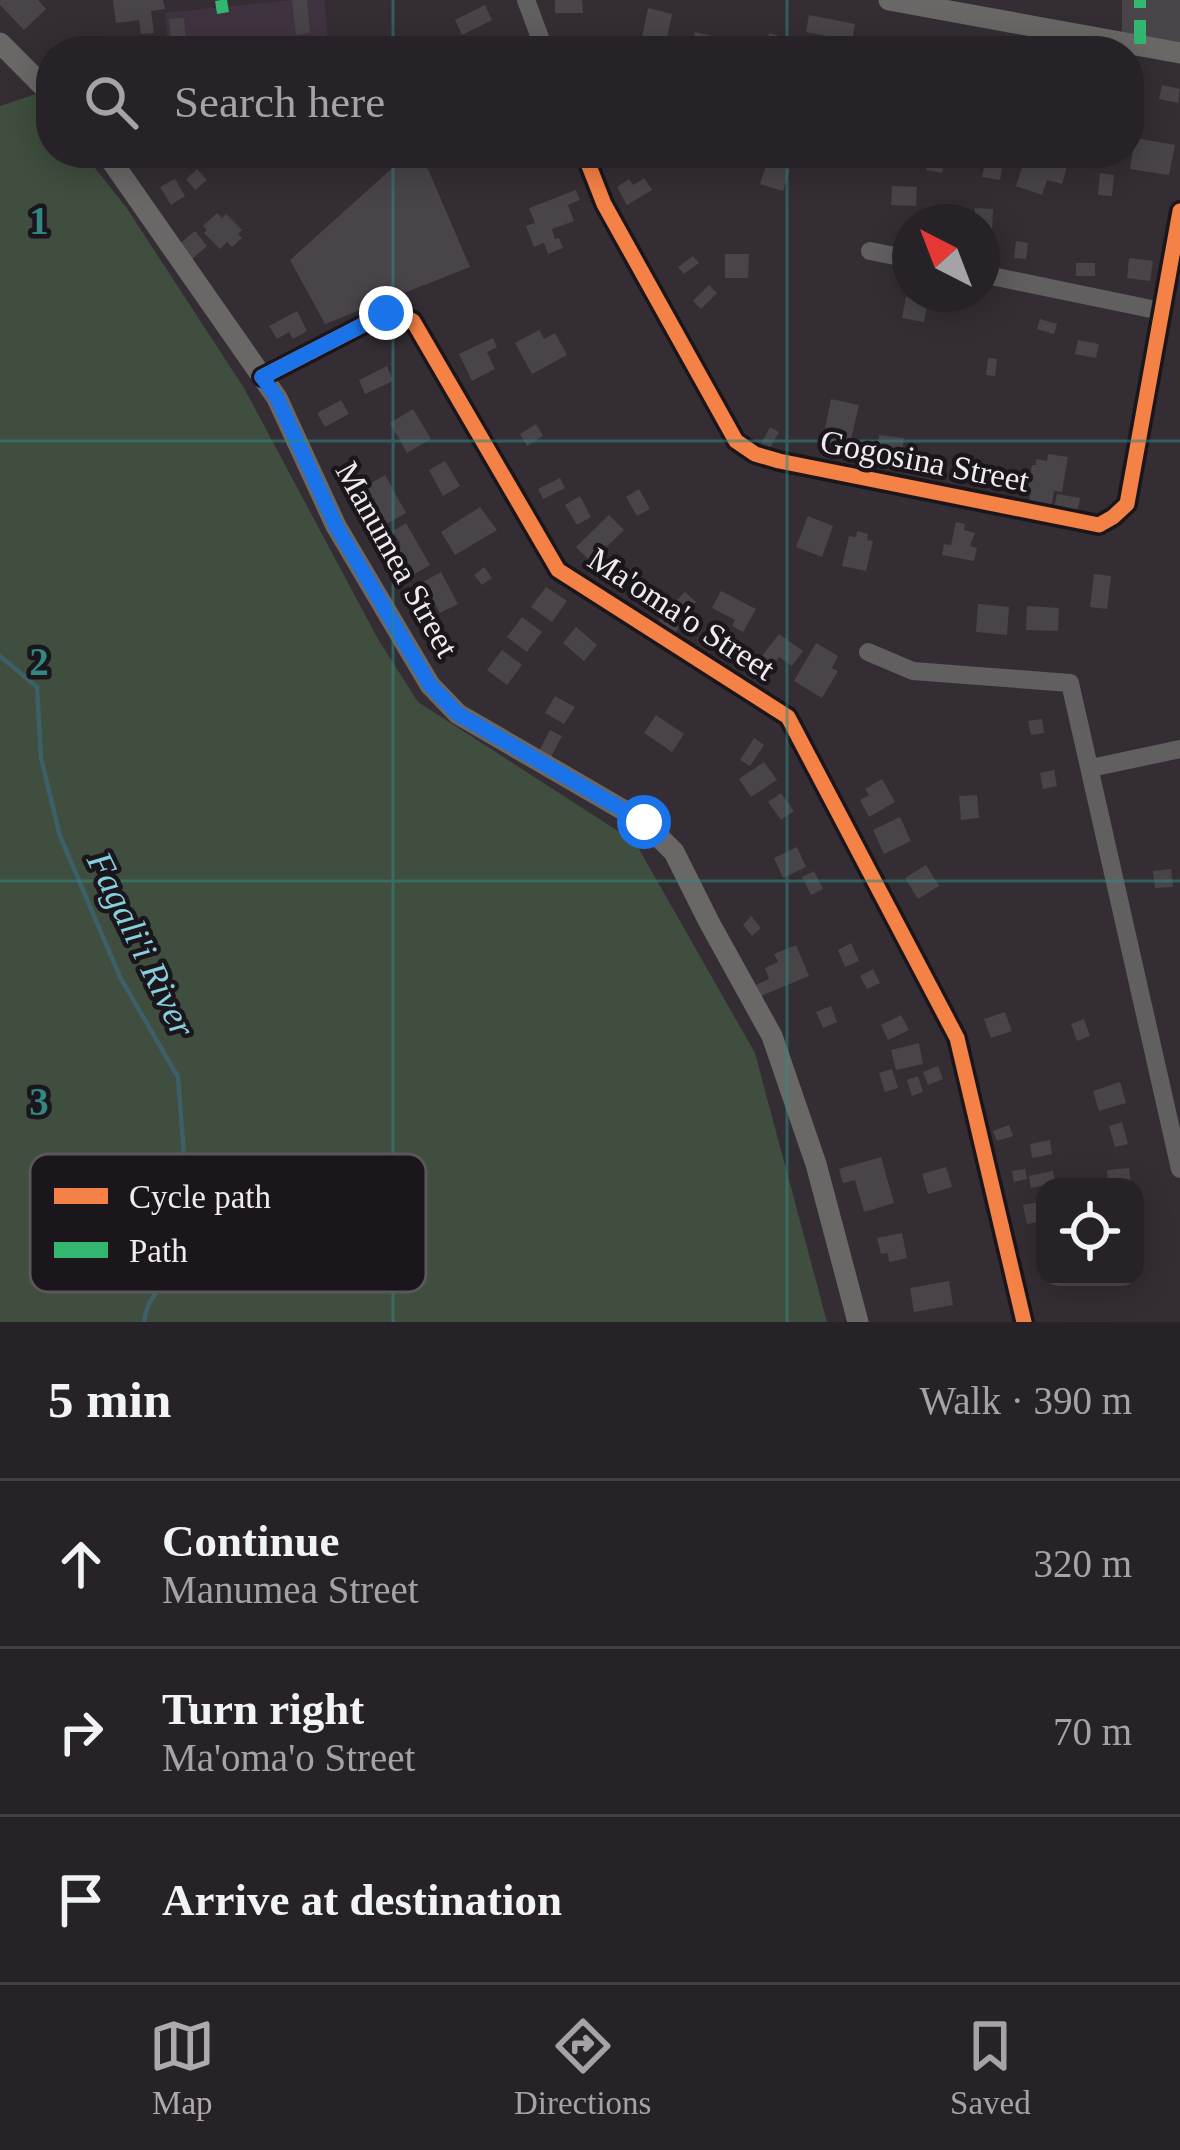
<!DOCTYPE html>
<html lang="en">
<head>
<meta charset="utf-8">
<style>
  :root { --surface:#272227; --page:#2f2a2f; --text:#f1f3f6; --muted:#a4a4a7; --line:#433f44; --accent:#aea8af }
  body { margin:0; font-family:"Times New Roman",serif; background:var(--page); color:var(--text) }
  .controls { position:absolute; right:36px; bottom:36px; display:grid; overflow:hidden; border-radius:24px; box-shadow:0 6px 30px #0003 }
  .controls button { width:108px; height:108px; display:grid; place-items:center; padding:0; border:0; border-bottom:3px solid var(--line); background:var(--surface); color:var(--text); font:60px sans-serif }
  .compass { position:absolute; left:892px; top:204px; width:108px; height:108px; border-radius:50%; background:var(--surface); box-shadow:0 6px 30px #0003; rotate:318deg }
  .stop { position:absolute; width:36px; height:36px; margin:-27px; border:9px solid #1a73e8; border-radius:50%; background:#fff }
  .stop.end { background:#1a73e8; border-color:#fff; box-shadow:0 3px 12px #0008 }
  .list { margin:0; padding:0; list-style:none }
  h2 { display:flex; justify-content:space-between; align-items:center; height:156px; margin:0; padding:0 48px; font-size:51px }
  h2 small { font-size:39px; font-weight:400; color:var(--muted) }
  .list li { display:grid; grid-template-columns:78px 1fr auto; gap:36px; align-items:center; box-sizing:border-box; height:168px; padding:0 48px; border-top:3px solid var(--line) }
  .list b { display:block; font-size:45px; white-space:nowrap }
  .list p { margin:0; font-size:39px; white-space:nowrap; color:var(--muted) }
  .list em { font-size:39px; font-style:normal; color:var(--muted) }
  .icon { flex:none; width:66px; height:66px; fill:none; stroke:currentColor; stroke-width:2; stroke-linecap:round; stroke-linejoin:round }
  .map { position:relative; flex:none; width:1180px; height:1322px; overflow:hidden }
  .search { position:absolute; background:var(--surface); box-shadow:0 6px 30px #0003; left:36px; right:36px; top:36px; height:132px; display:flex; align-items:center; gap:30px; box-sizing:border-box; padding:0 42px; border-radius:48px; color:var(--muted); font-size:45px }
  .sheet { height:660px; background:var(--surface) }
  nav { display:flex; justify-content:space-around; align-items:center; box-sizing:border-box; height:168px; border-top:3px solid var(--line); background:var(--surface); font-size:33px; color:var(--muted) }
  nav a { display:grid; justify-items:center; gap:6px }
  nav .on { color:var(--accent) }
  .map>svg:first-child { display:block }
  .built { fill:#403341 }
  .green { fill:#3f4e3e }
  .lines { fill:none; stroke-linecap:round; stroke-linejoin:round }
  .stream { stroke:#3d6068; stroke-width:4.5 }
  .building { fill:#494448 }
  .minor { stroke:#625f60; stroke-width:18 }
  .major { stroke:#6a6866; stroke-width:21 }
  .quiet { stroke:#33b770; stroke-width:12; stroke-dasharray:24 12; stroke-linecap:butt }
  .cycleway-casing { stroke:#1b161b; stroke-width:22 }
  .cycleway { stroke:#f48246; stroke-width:15 }
  .route { stroke:#1a73e8; stroke-width:15 }
  .grid { fill:none; stroke:#318782; stroke-width:3; stroke-opacity:0.55 }
  .labels { text-anchor:middle; stroke-width:9; stroke-linejoin:round; paint-order:stroke }
  .street-label { font-size:33px; fill:#f0eaf1; stroke:#1b161b }
  .water-label { font-size:36px; font-style:italic; fill:#86d0de; stroke:#1b161b }
  .key { fill:#1b161b; stroke:#5b565b; stroke-width:3 }
  .key-label { font-size:33px; fill:#f0eaf1 }
  .grid-label { font-size:39px; text-anchor:middle; font-weight:bold; fill:#318782; stroke:#1b161b; stroke-width:9; stroke-linejoin:round; paint-order:stroke }
</style>
</head>
<body>
<div class="map">
<svg width="1180" height="1322" viewBox="0 0 1180 1322">
  <rect width="100%" height="100%" fill="#342e34"/>
  <path class="built" d="M292 0H324L329 51H169L165 13Z"/>
  <path class="green" d="M36 94 51 112V153H83L126 207 244 388 378 639 418 702 635 842 755 1053 827 1322H0V106Z"/>
  <g class="lines">
    <path class="stream" d="M0 656 37 687 41 758 60 836 120 977 178 1077 184 1156 178 1192 201 1243C195 1251 189 1260 182 1267 164 1285 147 1295 144 1322"/>
  </g>
  <path class="building" d="M0 0H38L46 9 24 30 0 5Z
    M113 0H163L165 9 151 11 154 33 141 34 139 20 116 23Z
    M292 0H307L310 33 296 35Z
    M555 0H582L583 13H555Z
    M1122 0H1180V45L1122 37Z
    M485 5 492 20 462 35 455 20Z
    M648 8 672 14 666 42 642 37Z
    M809 15 855 24 852 41 806 32Z
    M184 18 187 51H172L169 19Z
    M695 32 721 38 718 51H691Z
    M769 33 790 39 786 51H764Z
    M1162 85 1180 89 1178 103 1159 99Z
    M1135 138 1175 145 1169 175 1130 169Z
    M409 153H421L470 267 325 324 290 260Z
    M930 153H946L942 173 926 170Z
    M987 153 1005 154 1000 180 982 177Z
    M1027 153H1052L1049 161 1067 167 1062 184 1047 180 1042 195 1016 186Z
    M767 163 790 170 783 191 760 184Z
    M197 169 207 180 195 190 186 179Z
    M1100 173 1114 175 1112 196 1098 195Z
    M644 178 652 190 627 205 617 187 629 179 633 185Z
    M175 179 185 196 171 205 160 187Z
    M892 186 917 187 916 206 891 205Z
    M576 190 580 200 568 205 574 221 552 229 555 239 559 238 563 248 548 254 544 243 534 247 526 226 535 223 529 208Z
    M975 208 993 209 992 232H982V222H974Z
    M217 213 222 218 226 214 242 230 238 234 242 238 232 247 227 242 220 249 204 233 207 230 203 226Z
    M195 231 207 246 191 260 178 245Z
    M1016 241 1028 243 1026 259 1014 258Z
    M725 254H749L748 278H725Z
    M693 256 699 263 684 274 678 267Z
    M1129 258 1153 261 1150 281 1127 278Z
    M1076 263H1095V276H1076Z
    M709 285 717 293 701 309 693 301Z
    M906 297 928 301 924 322 902 318Z
    M297 311 307 331 293 339 289 332 277 339 269 326Z
    M1040 319 1057 324 1054 334 1037 329Z
    M539 330 544 339 555 333 567 355 532 374 515 343Z
    M493 338 497 347 487 352 495 369 472 381 459 354Z
    M1078 340 1099 344 1096 358 1075 354Z
    M988 358 997 359 995 376 986 375Z
    M387 366 393 381 365 394 359 380Z
    M831 399 859 405 850 444 823 439Z
    M341 400 349 414 325 427 317 413Z
    M413 409 431 439 407 453 390 423Z
    M536 424 543 436 527 446 520 434Z
    M770 427 779 432 770 448 761 444Z
    M879 435 904 438 900 468 875 465Z
    M1048 454 1068 457 1062 492 1054 491 1052 504 1029 501 1030 495H1027L1032 465H1036V459L1047 461Z
    M445 461 460 486 443 496 429 470Z
    M385 475 406 513 383 526 379 519 368 526 359 509 374 501 366 486Z
    M560 478 565 488 543 499 538 489Z
    M639 489 650 509 637 516 626 497Z
    M1057 494 1080 498 1076 518 1053 513Z
    M580 496 591 517 577 525 565 505Z
    M480 507 497 530 455 555 441 532Z
    M609 515 624 530 591 562 576 547Z
    M808 516 833 526 822 557 796 547Z
    M956 522 965 524 964 530 975 533 970 546 977 548 974 561 942 555 944 544 951 545Z
    M406 523 430 565 413 575 405 560 396 566 387 550 400 543 393 531Z
    M857 531 868 534 867 540 873 541 866 571 842 566 849 536 856 537Z
    M484 567 492 578 482 585 474 575Z
    M441 572 458 604 440 613 435 604 431 606 423 591 427 590 423 582Z
    M1094 574 1111 576 1107 609 1090 607Z
    M546 587 567 601 552 622 531 607Z
    M721 591 756 609 743 632 732 626 735 620 712 608Z
    M685 592 696 602 688 610 677 600Z
    M978 604 1009 607 1007 635 976 632Z
    M1027 606 1059 608 1058 631 1026 630Z
    M663 611 682 619 674 637 655 629Z
    M522 617 542 632 527 652 507 637Z
    M576 627 597 645 584 661 563 643Z
    M779 634 803 651 792 666 779 657 774 665 762 656Z
    M816 643 838 656 832 668 838 671 822 698 794 681Z
    M502 650 522 665 507 685 487 670Z
    M555 696 575 707 564 724 545 713Z
    M656 715 684 734 672 752 644 733Z
    M1042 719 1044 733 1031 735 1028 721Z
    M550 730 562 736 551 757 539 751Z
    M754 738 764 745 750 766 740 760Z
    M764 762 777 780 751 797 739 779Z
    M1054 770 1057 786 1043 789 1040 773Z
    M882 779 895 802 869 817 860 800 869 795 865 789Z
    M781 793 794 811 781 820 768 802Z
    M977 795 979 818 961 820 959 796Z
    M900 817 911 841 884 854 873 830Z
    M797 847 806 867 783 878 774 858Z
    M926 865 939 886 918 899 905 878Z
    M1171 869 1173 887 1155 888 1153 871Z
    M814 871 823 889 811 895 802 877Z
    M751 916 761 928 752 936 743 925Z
    M851 943 859 961 845 967 838 950Z
    M796 945 809 976 761 996 756 985 769 979 765 968 778 962 774 954Z
    M873 969 880 983 867 989 860 976Z
    M831 1006 837 1022 823 1028 816 1012Z
    M1005 1012 1012 1031 991 1038 984 1019Z
    M901 1015 909 1030 888 1040 881 1025Z
    M1084 1019 1090 1036 1077 1041 1071 1024Z
    M919 1043 923 1064 896 1070 891 1050Z
    M938 1066 943 1079 928 1085 923 1072Z
    M892 1069 898 1088 885 1092 879 1073Z
    M918 1076 923 1092 912 1096 907 1080Z
    M1120 1082 1126 1103 1099 1111 1093 1091Z
    M1122 1122 1128 1144 1115 1147 1109 1126Z
    M1009 1125 1013 1136 997 1141 993 1131Z
    M1050 1140 1052 1154 1032 1158 1030 1144Z
    M881 1157 894 1203 864 1212 855 1180 843 1183 839 1169Z
    M946 1167 952 1187 928 1194 922 1174Z
    M1129 1168 1131 1183 1108 1185 1107 1170Z
    M1025 1169 1027 1179 1014 1182 1012 1171Z
    M1053 1171 1055 1183 1031 1188 1029 1176Z
    M1045 1201V1221L1027 1224 1023 1205Z
    M902 1233 907 1258 889 1262 888 1253 881 1254 877 1238Z
    M949 1281 953 1305 914 1312 910 1288Z"/>
  <g class="lines">
    <path class="minor" d="M526 0 545 51
      M584 153 604 204 736 441 755 454 779 461 1099 525 1113 517 1127 504 1180 211
      M870 251 910 259
      M982 274 1161 311
      M262 377 386 313 400 314 413 321 558 570 788 717 957 1038 1024 1322
      M868 652 913 671 1070 683 1180 1169
      M1091 768 1180 749"/>
    <path class="major" d="M889 0 1180 53
      M0 43 51 94
      M106 153 277 398 336 526 430 685 458 714 644 822 674 852 709 922 772 1036 816 1164 858 1322"/>
    <path class="quiet" d="M221 0 223 13
      M1140 44V0
      M175 1257 196 1274"/>
    <defs>
      <path id="cycleway" d="M584 153 604 204 736 441 755 454 779 461 1099 525 1113 517 1127 504 1180 211
        M262 377 386 313 400 314 413 321 558 570 788 717 957 1038 1024 1322"/>
    </defs>
    <use href="#cycleway" class="cycleway-casing"/>
    <use href="#cycleway" class="cycleway"/>
  </g>
  <g class="lines">
    <path class="route" d="M386 313 262 377 277 398 336 526 430 685 458 714 644 822"/>
  </g>
  <path class="grid" d="M393 0V51M787 0V51M393 153V1322M787 153V1322M0 441H1180M0 881H1180"/>
  <g class="labels">
    <g class="street-label">
      <text transform="translate(925 460) rotate(11)" y="12">Gogosina Street</text>
      <text transform="translate(398 559) rotate(61)" y="12">Manumea Street</text>
      <text transform="translate(682 613) rotate(33)" y="12">Ma'oma'o Street</text>
    </g>
    <g class="water-label">
      <text transform="translate(142 944) rotate(64)" y="13">Fagali'i River</text>
    </g>
  </g>
  <rect x="30" y="1154" width="396" height="138" rx="18" class="key"/>
  <rect x="54" y="1188" width="54" height="16" fill="#f48246"/>
  <rect x="54" y="1242" width="54" height="16" fill="#33b770"/>
  <g class="key-label">
    <text x="129" y="1208">Cycle path</text>
    <text x="129" y="1262">Path</text>
  </g>
  <g class="grid-label">
    <text x="39" y="234">1</text>
    <text x="39" y="675">2</text>
    <text x="39" y="1115">3</text>
  </g>
</svg>
<div class="controls">
<button><svg class="icon" aria-label="locate" viewBox="0 0 24 24"><circle cx="12" cy="12" r="6"/><path d="M12 2v4M12 18v4M2 12h4M18 12h4"/></svg></button>
</div>
<svg class="compass" viewBox="-18 -18 36 36"><path d="M0-13l5 13h-10z" fill="#e53935"/><path d="M0 13l5-13h-10z" fill="#a4a4a7"/></svg>
<div class="stop" style="left:644px;top:822px"></div>
<div class="stop end" style="left:386px;top:313px"></div>
<div class="search"><svg class="icon" aria-label="search" viewBox="0 0 24 24"><circle cx="10" cy="10" r="6"/><path d="M15 15l6 6"/></svg>Search here</div>
</div>
<section class="sheet">
<h2>5 min<small>Walk · 390 m</small></h2>
<ul class="list">
<li><svg class="icon" aria-label="ahead" viewBox="0 0 24 24"><path d="M12 20V5M6 11l6-6 6 6"/></svg><div><b>Continue</b><p>Manumea Street</p></div><em>320 m</em></li>
<li><svg class="icon" aria-label="right" viewBox="0 0 24 24"><path d="M7 20v-9h11M14 6l5 5-5 5"/></svg><div><b>Turn right</b><p>Ma'oma'o Street</p></div><em>70 m</em></li>
<li><svg class="icon" aria-label="arrive" viewBox="0 0 24 24"><path d="M6 21V4h12l-3 4 3 4H6"/></svg><div><b>Arrive at destination</b></div></li>
</ul>
</section>
<nav>
<a class="on"><svg class="icon" aria-label="map" viewBox="0 0 24 24"><path d="M3 6l6-2 6 2 6-2v14l-6 2-6-2-6 2zM9 4v14M15 6v14"/></svg>Map</a>
<a><svg class="icon" aria-label="directions" viewBox="0 0 24 24"><path d="M12 3l9 9-9 9-9-9zM9 14v-3h6M13 9l2 2-2 2"/></svg>Directions</a>
<a><svg class="icon" aria-label="saved" viewBox="0 0 24 24"><path d="M7 4h10v16l-5-4-5 4z"/></svg>Saved</a>
</nav>
</body>
</html>
